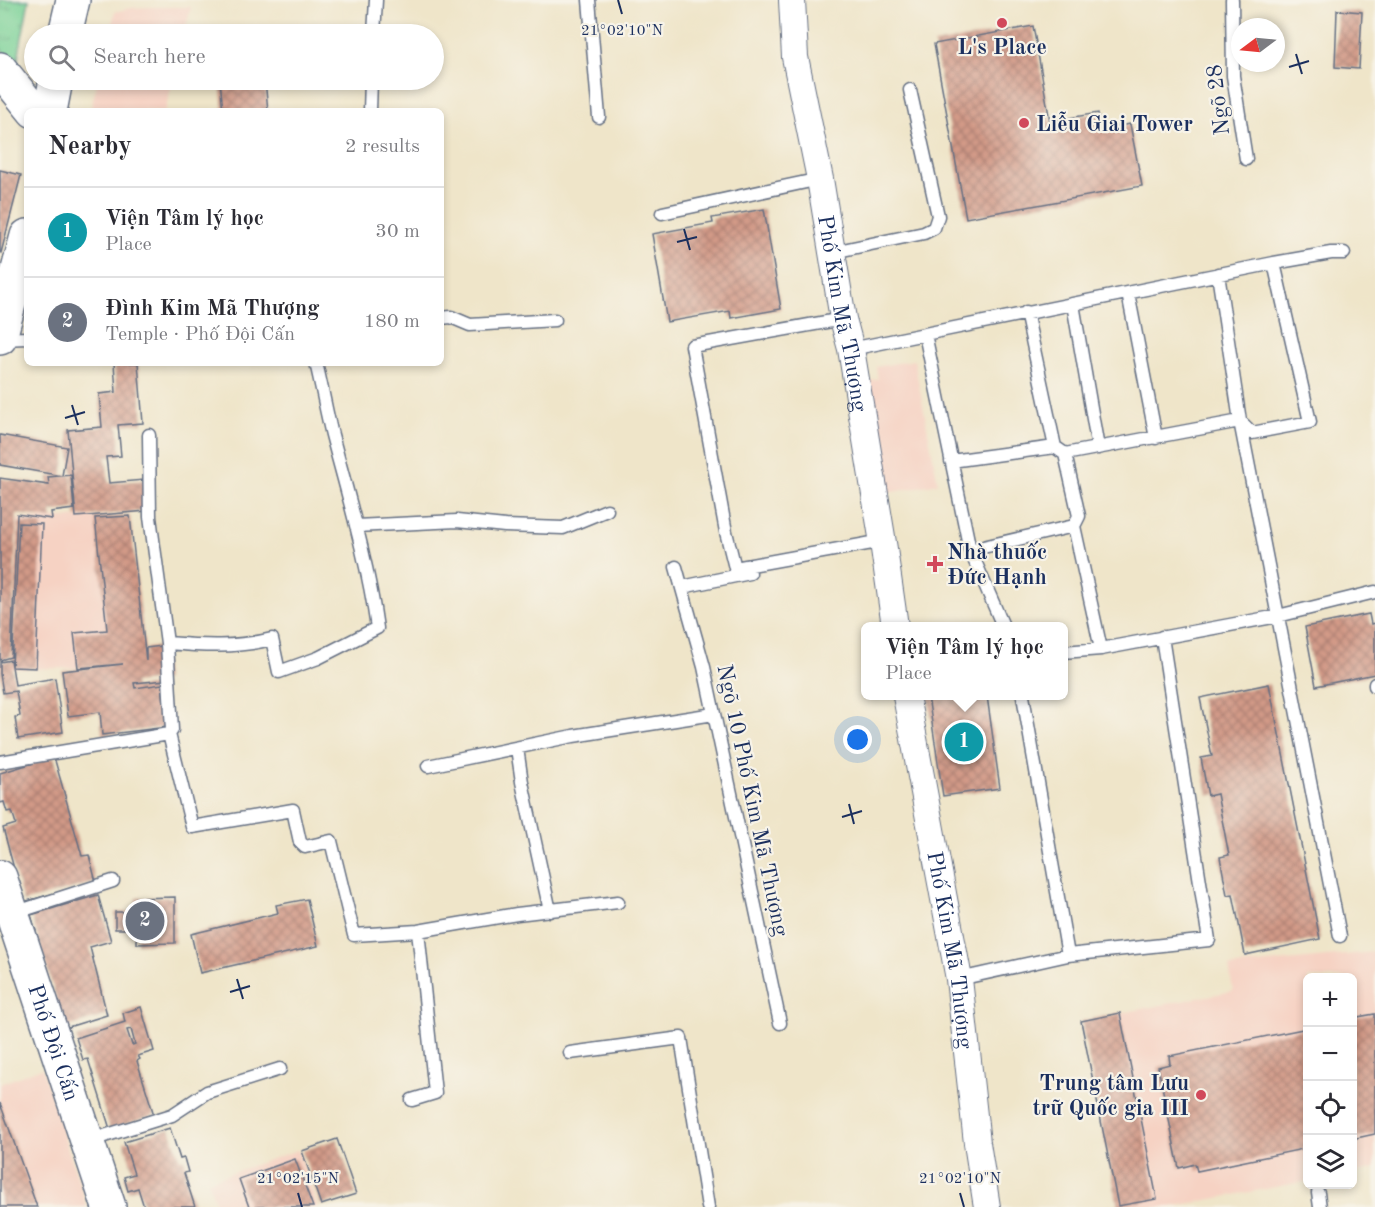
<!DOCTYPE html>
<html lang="en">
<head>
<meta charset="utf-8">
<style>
  :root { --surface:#fff; --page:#f2f2f3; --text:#2b2b33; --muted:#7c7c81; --line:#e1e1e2; --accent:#d1495b }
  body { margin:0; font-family:"Old Standard TT",serif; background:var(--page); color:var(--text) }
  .controls { position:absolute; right:18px; bottom:18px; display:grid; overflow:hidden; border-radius:9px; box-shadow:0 3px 9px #0003 }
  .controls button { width:54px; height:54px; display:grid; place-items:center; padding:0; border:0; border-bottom:2px solid var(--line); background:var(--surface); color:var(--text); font:30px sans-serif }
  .compass { position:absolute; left:1231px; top:18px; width:54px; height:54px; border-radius:50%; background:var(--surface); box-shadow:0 3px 9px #0003; rotate:254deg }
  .you { position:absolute; left:858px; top:740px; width:21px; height:21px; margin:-15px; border:4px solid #fff; border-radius:50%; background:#1a73e8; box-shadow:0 0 0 9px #1a73e833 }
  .badge { display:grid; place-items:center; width:39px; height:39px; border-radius:50%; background:var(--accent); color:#fff; font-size:20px; font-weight:700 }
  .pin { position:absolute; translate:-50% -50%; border:3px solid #fff; box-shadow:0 2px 6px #0006 }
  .popup { position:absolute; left:861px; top:622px; width:207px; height:78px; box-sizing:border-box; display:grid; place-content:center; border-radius:9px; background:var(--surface); filter:drop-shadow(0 2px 4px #0005); font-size:20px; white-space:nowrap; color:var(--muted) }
  .popup b { font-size:22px; color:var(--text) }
  .popup::after { content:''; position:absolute; left:50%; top:100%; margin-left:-12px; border:12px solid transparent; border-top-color:var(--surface) }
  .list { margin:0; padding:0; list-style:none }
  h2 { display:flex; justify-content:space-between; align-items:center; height:78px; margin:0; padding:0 24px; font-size:26px }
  h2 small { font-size:20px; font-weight:400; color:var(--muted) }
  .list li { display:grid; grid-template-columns:39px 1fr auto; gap:18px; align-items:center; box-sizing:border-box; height:90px; padding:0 24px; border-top:2px solid var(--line) }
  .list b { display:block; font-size:22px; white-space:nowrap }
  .list p { margin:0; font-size:20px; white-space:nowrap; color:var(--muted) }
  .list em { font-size:20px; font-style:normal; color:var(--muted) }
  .icon { flex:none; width:33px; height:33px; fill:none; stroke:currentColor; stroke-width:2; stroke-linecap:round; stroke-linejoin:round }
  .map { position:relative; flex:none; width:1375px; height:1207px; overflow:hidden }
  .search { position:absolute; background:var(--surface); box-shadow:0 3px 9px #0003; left:24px; top:24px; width:420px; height:66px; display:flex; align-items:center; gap:15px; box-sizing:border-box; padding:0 21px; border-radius:33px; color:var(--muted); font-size:22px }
  .panel { position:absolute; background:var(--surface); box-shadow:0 3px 9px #0003; left:24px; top:108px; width:420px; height:258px; border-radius:9px }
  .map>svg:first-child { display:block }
  .built { fill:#f6d2c3 }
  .grass { fill:url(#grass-tufts); stroke:#4a807a; stroke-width:1.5 }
  .building { fill:url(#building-cross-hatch); fill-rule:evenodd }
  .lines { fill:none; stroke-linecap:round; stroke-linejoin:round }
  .lane-casing { stroke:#656f83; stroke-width:15 }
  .street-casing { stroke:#656f83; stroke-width:28 }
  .secondary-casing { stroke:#656f83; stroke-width:36 }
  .primary-casing { stroke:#656f83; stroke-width:36 }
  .lane { stroke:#fff; stroke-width:12 }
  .street { stroke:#fff; stroke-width:26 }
  .secondary { stroke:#fff; stroke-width:33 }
  .primary { stroke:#fff; stroke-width:33 }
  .ticks { fill:none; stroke:#1b2f5e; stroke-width:2 }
  .poi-dot { fill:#d1495b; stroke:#f7f3e8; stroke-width:2 }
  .labels { text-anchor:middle; stroke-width:4.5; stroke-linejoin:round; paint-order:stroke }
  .poi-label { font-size:22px; font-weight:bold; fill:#1b2f5e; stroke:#f7f3e8; text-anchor:start }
  .street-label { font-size:22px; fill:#1b2f5e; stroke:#f7f3e8 }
  .ticks-label { font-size:15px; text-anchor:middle; fill:#1b2f5e; stroke:#f7f3e8; stroke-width:4.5; stroke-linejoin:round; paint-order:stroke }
</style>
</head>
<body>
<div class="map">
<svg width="1375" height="1207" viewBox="0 0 1375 1207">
  <defs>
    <pattern id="grass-tufts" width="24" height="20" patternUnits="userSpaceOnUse" patternTransform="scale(1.5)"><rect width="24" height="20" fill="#79d196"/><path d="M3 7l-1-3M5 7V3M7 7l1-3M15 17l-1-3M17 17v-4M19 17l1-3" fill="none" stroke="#62aa7e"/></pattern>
    <pattern id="building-cross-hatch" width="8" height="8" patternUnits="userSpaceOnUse" patternTransform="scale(1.5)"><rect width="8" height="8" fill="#d29a87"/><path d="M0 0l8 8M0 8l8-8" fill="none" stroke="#aa7e72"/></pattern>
  </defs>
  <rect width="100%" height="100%" fill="#f7f3e8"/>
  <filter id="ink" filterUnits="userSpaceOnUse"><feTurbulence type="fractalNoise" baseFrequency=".0167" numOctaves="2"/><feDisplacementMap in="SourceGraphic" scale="12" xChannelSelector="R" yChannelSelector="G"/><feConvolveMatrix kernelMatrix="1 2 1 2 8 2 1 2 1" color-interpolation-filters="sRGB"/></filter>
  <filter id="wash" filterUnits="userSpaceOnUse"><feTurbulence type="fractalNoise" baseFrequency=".008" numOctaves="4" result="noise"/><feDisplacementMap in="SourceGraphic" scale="24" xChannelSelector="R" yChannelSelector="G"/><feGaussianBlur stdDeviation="1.35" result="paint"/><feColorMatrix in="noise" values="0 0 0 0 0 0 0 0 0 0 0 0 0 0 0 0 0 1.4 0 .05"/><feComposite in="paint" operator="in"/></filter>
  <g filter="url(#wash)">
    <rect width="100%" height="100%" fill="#efe5c9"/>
    <path class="built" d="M154 7H191L184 34H110L115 12 131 8Z
      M98 80H173L165 111H90Z
      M914 360 938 483 887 493 865 382 878 379 876 367Z
      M130 516 146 660 77 668 12 669 18 519Z
      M1375 952V1168L1353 1173 1352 978H1308L1307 1181 1170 1207H1118L1081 1021 1233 991 1229 967Z
      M42 1068 87 1207H0V1084Z
      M298 1150 318 1207H217L208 1181Z"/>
    <path class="grass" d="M0 0H29L16 69 0 48Z"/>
    <g id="blocks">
      <path class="building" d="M1337 10 1362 12 1359 69 1335 67Z
        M1033 26 1050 121 1098 113 1101 129 1130 124 1142 186 966 218 934 44Z
        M220 80H265L268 111H223Z
        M0 170 21 175 1 253H0Z
        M764 209 781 309 731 318 730 311 667 322 652 234 713 223 712 218Z
        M114 363H138L143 423 118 425 121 456 106 457 109 483 144 480 147 511 76 517 68 430 102 427 99 394 116 392Z
        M0 435 67 447 62 476 0 465Z
        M71 475 74 509 51 512 52 519 17 514 11 657 0 660V478L49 485 48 477Z
        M130 516 146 661V648L162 646 166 680 134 683 135 688 162 684 167 727 102 735 100 712 68 716 62 671 123 664 78 668 74 633 107 630 95 518Z
        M19 523 42 524 36 668 12 667Z
        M1369 614 1371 624 1375 623V674L1316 686 1305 627Z
        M11 660 15 685 55 678 63 732 18 739 15 717 20 716 16 691 3 693 0 674V662Z
        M1269 684 1320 939 1245 955 1233 894 1227 895 1220 857 1229 855 1217 794 1208 796 1201 758 1212 756 1200 698Z
        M928 696H987L1000 788 943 796Z
        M54 757 82 856 89 855 96 882 23 902 3 828 16 824 12 811 7 812 4 802 0 803V773Z
        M98 895 111 941 90 947 107 1015 65 1028 31 915Z
        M175 897V943L137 944V929H115V912H136V898Z
        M307 899 318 946 200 973 191 934 278 913 276 905Z
        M141 1007 154 1051 138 1056 140 1059 137 1061 154 1115 110 1129 88 1059 83 1060 76 1038 125 1022 123 1013ZM131 1029 135 1044 132 1045 127 1030Z
        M1120 1013 1157 1199 1118 1206 1081 1021Z
        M1375 1014V1134L1352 1139V1018Z
        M1308 1028V1148L1197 1171 1195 1164 1179 1168 1158 1067 1170 1064 1169 1056Z
        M0 1103 37 1207H0Z
        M170 1128 180 1159 184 1158 188 1172 184 1173 195 1207H144L138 1188 128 1191 124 1177 134 1174 124 1142Z
        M337 1139 356 1194 321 1205 302 1151Z
        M295 1159 313 1207H249L239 1179Z"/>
    </g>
  </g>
  <g filter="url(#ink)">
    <use href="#blocks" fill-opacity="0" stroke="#656f83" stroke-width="1.5"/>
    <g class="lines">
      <defs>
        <path id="lane" d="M589 0 599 117
          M1232 0 1233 76 1246 159
          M374 34 376 0
          M370 111 371 80
          M662 213 820 179
          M833 252 924 233 934 228 938 216 910 90
          M1274 263 1331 253H1344
          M1218 274 1240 421 1340 936
          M1128 293 1156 438
          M1073 304 1098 448
          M1026 312 1055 447
          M441 318 451 317 470 325 555 320
          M843 319 692 346 726 532 735 568 883 541
          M925 334 970 550 1003 626
          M1 339 27 338
          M851 349 1274 263 1310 422 1252 433 1240 421 1065 454 1055 447 951 461
          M149 435 150 517 167 643 172 730 169 734
          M1065 454 1079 516 1074 526 1101 649
          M356 526 457 521 505 526 563 528 607 510
          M970 550 1074 526
          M676 567 704 667 780 1023
          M682 587 750 573
          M167 643C203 646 236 648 272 639L279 672 318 658 377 628C368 563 349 499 332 435 326 411 322 387 316 363
          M1063 652 1101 649 1278 616 1375 592
          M1375 684V686
          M1023 696 1068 955
          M169 734 192 827 293 810 300 842 305 847 331 841 354 935 418 931 517 914 618 902
          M517 748 522 782 550 911
          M0 762 169 734
          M428 766 573 736 714 714
          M14 913 113 881
          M959 979 1068 955 1209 940 1162 637
          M570 1053 681 1038 708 1207
          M412 1100 435 1093 418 931
          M88 1141 172 1115 207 1092 280 1069
          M1318 1193 1320 1207"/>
        <g id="street">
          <path id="s1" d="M792 0 795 57 820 179 843 319 851 349 884 549 895 626"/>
          <path id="s2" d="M906 696 959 979 977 1143 987 1207"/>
        </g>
        <g id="secondary">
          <path d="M65 34 73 0"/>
          <path d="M50 111 56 80"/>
          <path d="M0 338 27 236"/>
          <path id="s3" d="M0 877 109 1207"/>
        </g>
        <path id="primary" d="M0 69 34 111"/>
      </defs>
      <use href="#lane" class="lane-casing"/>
      <use href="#street" class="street-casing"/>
      <use href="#secondary" class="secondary-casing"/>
      <use href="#primary" class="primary-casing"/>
      <use href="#lane" class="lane"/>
      <use href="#street" class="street"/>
      <use href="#secondary" class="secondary"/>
      <use href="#primary" class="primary"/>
    </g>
  </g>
  <path class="ticks" d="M618 0 622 14M1296 54 1302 74M1289 67 1309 61M684 229 690 250M677 242 697 237M72 405 78 425M65 418 85 412M849 804 854 824M842 817 862 811M237 979 243 999M230 992 250 986M298 1193 302 1207M960 1193 964 1207"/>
  <g class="poi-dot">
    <circle cx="1002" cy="23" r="6"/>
    <circle cx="1024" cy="123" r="6"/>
    <path d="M932 555h6v6h6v6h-6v6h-6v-6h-6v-6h6z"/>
    <circle cx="1201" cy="1095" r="6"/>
  </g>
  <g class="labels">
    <g class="poi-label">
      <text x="1002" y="54" text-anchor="middle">L's Place</text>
      <text x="1036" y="131">Liễu Giai Tower</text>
      <text x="947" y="559">Nhà thuốc<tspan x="947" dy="25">Đức Hạnh</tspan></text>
      <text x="1189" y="1090" text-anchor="end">Trung tâm Lưu<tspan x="1189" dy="25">trữ Quốc gia III</tspan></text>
    </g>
    <g class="street-label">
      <text transform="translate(1217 100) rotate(-97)" y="8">Ngõ 28</text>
      <text dy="8" stroke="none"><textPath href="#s1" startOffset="318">Phố Kim Mã Thượng</textPath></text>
      <text transform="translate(754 800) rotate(78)" y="8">Ngõ 10 Phố Kim Mã Thượng</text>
      <text dy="8" stroke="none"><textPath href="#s2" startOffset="258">Phố Kim Mã Thượng</textPath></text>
      <text dy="8" stroke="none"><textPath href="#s3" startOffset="174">Phố Đội Cấn</textPath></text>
    </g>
  </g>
  <g class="ticks-label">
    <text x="622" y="35">21°02'10"N</text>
    <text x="298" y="1183">21°02'15"N</text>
    <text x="960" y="1183">21°02'10"N</text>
  </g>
</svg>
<div class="controls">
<button>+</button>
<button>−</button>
<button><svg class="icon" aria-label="locate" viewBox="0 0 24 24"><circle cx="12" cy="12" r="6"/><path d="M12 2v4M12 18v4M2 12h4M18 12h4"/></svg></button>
<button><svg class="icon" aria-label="layers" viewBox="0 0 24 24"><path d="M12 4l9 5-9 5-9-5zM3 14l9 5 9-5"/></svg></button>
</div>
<svg class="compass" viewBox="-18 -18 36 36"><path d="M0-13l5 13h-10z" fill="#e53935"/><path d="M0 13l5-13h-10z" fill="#7c7c81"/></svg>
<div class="you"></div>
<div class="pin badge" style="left:964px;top:742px;background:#0f9aa8">1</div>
<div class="popup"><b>Viện Tâm lý học</b>Place</div>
<div class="pin badge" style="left:145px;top:921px;background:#6b7280">2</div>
<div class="search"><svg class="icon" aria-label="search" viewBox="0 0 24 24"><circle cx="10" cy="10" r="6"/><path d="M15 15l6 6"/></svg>Search here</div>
<section class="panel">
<h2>Nearby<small>2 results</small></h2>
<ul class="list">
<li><span class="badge" style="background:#0f9aa8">1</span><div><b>Viện Tâm lý học</b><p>Place</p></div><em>30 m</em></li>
<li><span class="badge" style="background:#6b7280">2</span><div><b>Đình Kim Mã Thượng</b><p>Temple · Phố Đội Cấn</p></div><em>180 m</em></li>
</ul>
</section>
</div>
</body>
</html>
